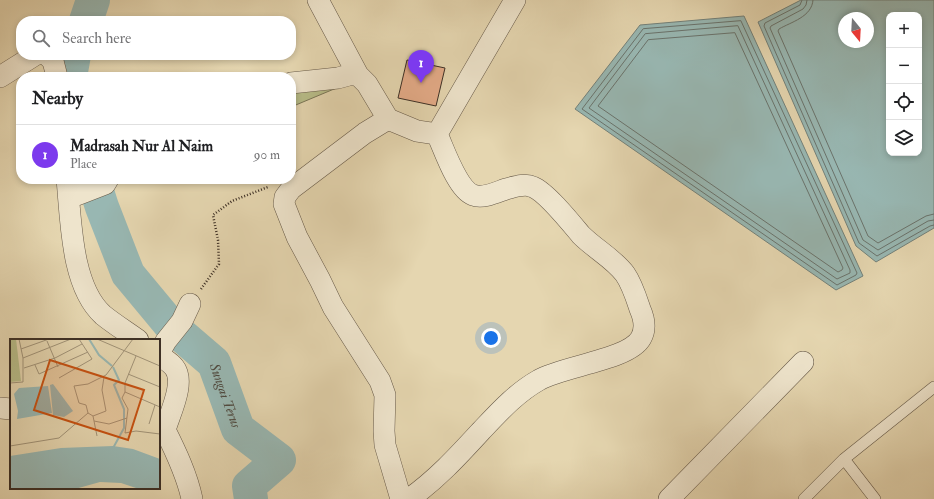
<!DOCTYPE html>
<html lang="en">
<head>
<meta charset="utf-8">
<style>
  :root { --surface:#fff; --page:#f2f2f2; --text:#202124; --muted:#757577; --line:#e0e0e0; --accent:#7c3aed }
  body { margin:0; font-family:"IM FELL Double Pica",serif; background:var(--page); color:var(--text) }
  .controls { position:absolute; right:12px; top:12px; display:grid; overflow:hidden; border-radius:8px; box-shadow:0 2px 6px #0003 }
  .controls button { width:36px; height:36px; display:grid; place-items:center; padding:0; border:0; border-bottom:1px solid var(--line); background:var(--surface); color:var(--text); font:20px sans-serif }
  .compass { position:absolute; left:838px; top:12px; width:36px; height:36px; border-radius:50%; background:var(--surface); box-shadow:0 2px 6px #0003; rotate:162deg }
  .you { position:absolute; left:491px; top:338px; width:14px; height:14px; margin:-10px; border:3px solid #fff; border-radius:50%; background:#1a73e8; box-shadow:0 0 0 6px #1a73e833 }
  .badge { display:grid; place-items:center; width:26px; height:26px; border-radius:50%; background:var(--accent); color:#fff; font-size:13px; font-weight:700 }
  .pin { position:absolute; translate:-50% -33px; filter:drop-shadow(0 1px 2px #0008) }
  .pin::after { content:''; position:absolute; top:21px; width:14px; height:12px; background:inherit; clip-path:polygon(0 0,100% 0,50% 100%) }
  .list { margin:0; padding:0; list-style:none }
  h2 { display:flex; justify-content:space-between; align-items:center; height:52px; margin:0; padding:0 16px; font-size:17px }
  h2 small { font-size:13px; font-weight:400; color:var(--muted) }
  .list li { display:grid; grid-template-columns:26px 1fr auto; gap:12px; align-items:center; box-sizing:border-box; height:60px; padding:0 16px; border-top:1px solid var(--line) }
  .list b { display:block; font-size:15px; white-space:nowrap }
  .list p { margin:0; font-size:13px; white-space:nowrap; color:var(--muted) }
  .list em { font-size:13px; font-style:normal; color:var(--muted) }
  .icon { flex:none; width:22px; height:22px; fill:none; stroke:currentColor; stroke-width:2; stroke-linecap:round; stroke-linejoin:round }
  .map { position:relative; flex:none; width:934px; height:499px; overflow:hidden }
  .search { position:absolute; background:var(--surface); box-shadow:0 2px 6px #0003; left:16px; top:16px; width:280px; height:44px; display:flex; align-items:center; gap:10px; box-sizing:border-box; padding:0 14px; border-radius:16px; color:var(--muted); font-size:15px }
  .panel { position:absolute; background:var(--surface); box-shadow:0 2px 6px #0003; left:16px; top:72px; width:280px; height:112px; border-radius:16px }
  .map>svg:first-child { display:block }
  .green { fill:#b8bd89; stroke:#7a7657 }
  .water { fill:#98b7b2; stroke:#73817a; fill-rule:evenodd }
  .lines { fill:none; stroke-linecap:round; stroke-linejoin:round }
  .shore { stroke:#6a736c; stroke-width:1 }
  .river { stroke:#98b7b2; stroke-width:34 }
  .building { fill:#e4ab88; stroke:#3c2f25 }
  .service-casing { stroke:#665948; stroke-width:12 }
  .minor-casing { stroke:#665948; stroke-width:22 }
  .path { stroke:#3c2f25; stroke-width:2.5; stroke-dasharray:1 2; stroke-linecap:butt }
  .service { stroke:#eee4cc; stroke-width:11 }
  .minor { stroke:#eee4cc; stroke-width:21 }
  .labels { text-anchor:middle; stroke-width:4; stroke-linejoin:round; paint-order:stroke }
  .water-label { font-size:14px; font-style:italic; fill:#4e4a41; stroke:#eee4cc }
  .inset-river { fill:none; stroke:#98b7b2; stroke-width:2 }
  .inset-road { fill:none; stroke:#a19378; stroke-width:1 }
  .view { fill:#c65111; fill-opacity:0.15; stroke:#c65111; stroke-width:2 }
  .inset-edge { fill:none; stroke:#3c2f25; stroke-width:2 }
</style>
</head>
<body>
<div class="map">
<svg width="934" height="499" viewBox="0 0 934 499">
  <rect width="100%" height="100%" fill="#e5d6b0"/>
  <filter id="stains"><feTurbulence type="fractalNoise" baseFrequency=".005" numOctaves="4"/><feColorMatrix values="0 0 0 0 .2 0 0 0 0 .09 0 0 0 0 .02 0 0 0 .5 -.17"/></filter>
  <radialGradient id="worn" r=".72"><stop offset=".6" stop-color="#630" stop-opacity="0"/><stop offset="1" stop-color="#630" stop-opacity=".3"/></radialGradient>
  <path class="green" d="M346 84 291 107V87Z"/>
  <path class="water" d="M801 0H934V228L876 262 856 246 758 22ZM889 15H919V153H889ZM844 18H868V42H844Z
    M744 16 863 276 836 290 575 109 640 25Z"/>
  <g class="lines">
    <path class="shore" d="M802 0 800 5 765 23 764 26 859 243 877 256 930 226 934 225
      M807 0 806 5 803 9 771 26 770 28 863 240 878 250 928 221 934 220
      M813 0C812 17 791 22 779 29L778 31 868 236 878 243 926 216 934 214
      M741 21 857 273 856 275 837 285 582 109 643 29Z
      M738 26 850 270V273L837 279 589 108 645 34Z
      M735 33 843 268 842 270 838 272 598 106 648 40Z"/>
    <g class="river">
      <path d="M86 21 93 0"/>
      <path d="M70 77 74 55"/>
      <path id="s1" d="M93 179 102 207 128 274 172 327 214 363 238 429 279 460 249 486 251 499"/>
    </g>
  </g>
  <path class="building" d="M407 60 445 68 436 106 398 98Z"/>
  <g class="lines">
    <defs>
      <path id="service" d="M844 459 875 499
        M804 499 844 459 934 387"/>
      <path id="minor" d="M318 0 358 75 367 84 388 119 417 131 437 134
        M47 55 53 61 57 77
        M0 77 35 55
        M291 83 338 78 349 75H358
        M388 119 365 133 291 189 285 197 284 204 297 237 320 280 333 307 380 381 385 395 384 431 385 445 401 499
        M437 134 515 0
        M67 179C71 220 71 286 103 315 114 324 127 332 138 340
        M69 198 105 184 108 179
        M159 353 166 341 182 321 190 304
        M159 355C164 359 170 362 174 367 186 382 170 413 165 430
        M0 408 11 409
        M159 428 165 430C176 452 187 475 192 499
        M409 499C437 479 458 456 481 431 499 412 516 393 539 380 562 366 629 360 641 338 646 329 644 318 640 309 636 297 632 284 625 274 614 259 595 249 581 235 571 223 546 192 533 187 525 183 514 187 506 189 497 192 483 199 473 195 457 189 444 149 437 134
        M669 499 803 362"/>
    </defs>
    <use href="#service" class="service-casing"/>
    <use href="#minor" class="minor-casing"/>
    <path class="path" d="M201 289 219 264 218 240 213 215 232 201 268 187"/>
    <use href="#service" class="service"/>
    <use href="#minor" class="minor"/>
  </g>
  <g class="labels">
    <g class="water-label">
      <text dy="5" stroke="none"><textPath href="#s1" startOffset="260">Sungai Terus</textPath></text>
    </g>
  </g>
  <g transform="translate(10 339)">
    <rect width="150" height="150" fill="#e5d6b0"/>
    <path d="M0 0H6L11 42 0 43Z" fill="#b8bd89"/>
    <path d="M43 45 63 72 54 78 43 76 40 46ZM38 47 42 74 7 80 8 72 4 55 9 49ZM103 107 123 110 150 120V150H129L111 144 90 143 65 150H0V117L51 109Z" fill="#98b7b2"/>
    <path class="inset-river" d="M79 0 89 16 102 27M102 111 114 89V70L104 46 109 41 103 28"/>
    <path class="inset-road" d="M87 0 150 27M37 2 48 28M11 10 39 0M13 19 61 0M25 26 29 35 78 13M14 29 45 19 72 5M118 35 150 48M49 39 82 20 69 0M0 44 13 43V19L9 0M115 53 112 59 118 70 115 94 126 92 150 95M115 53 150 68M115 53V44L126 17M83 77 96 72 92 51 94 38M84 82 99 85 117 79M139 85 145 66M87 97 83 77 78 74 76 66 69 64 64 47 78 45 96 36 123 0M0 107 49 99 78 74"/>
    <path class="view" d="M40 21 134 51 118 101 24 71Z"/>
    <rect width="150" height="150" class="inset-edge"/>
  </g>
  <rect width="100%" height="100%" filter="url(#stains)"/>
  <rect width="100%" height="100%" fill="url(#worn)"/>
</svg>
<div class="controls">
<button>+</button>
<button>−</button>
<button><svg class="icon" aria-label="locate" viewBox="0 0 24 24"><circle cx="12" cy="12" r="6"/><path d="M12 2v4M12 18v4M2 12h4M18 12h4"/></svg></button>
<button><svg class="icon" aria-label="layers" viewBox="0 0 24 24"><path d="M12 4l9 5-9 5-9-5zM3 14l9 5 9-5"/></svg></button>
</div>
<svg class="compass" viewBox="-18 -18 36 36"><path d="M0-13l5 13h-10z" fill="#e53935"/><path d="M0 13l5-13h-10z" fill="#757577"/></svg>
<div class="you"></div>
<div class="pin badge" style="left:421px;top:83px">1</div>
<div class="search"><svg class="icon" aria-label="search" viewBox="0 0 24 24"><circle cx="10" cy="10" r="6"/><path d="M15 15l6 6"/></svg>Search here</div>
<section class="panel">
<h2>Nearby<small></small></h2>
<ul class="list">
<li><span class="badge">1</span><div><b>Madrasah Nur Al Naim</b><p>Place</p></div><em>90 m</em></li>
</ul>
</section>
</div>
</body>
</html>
